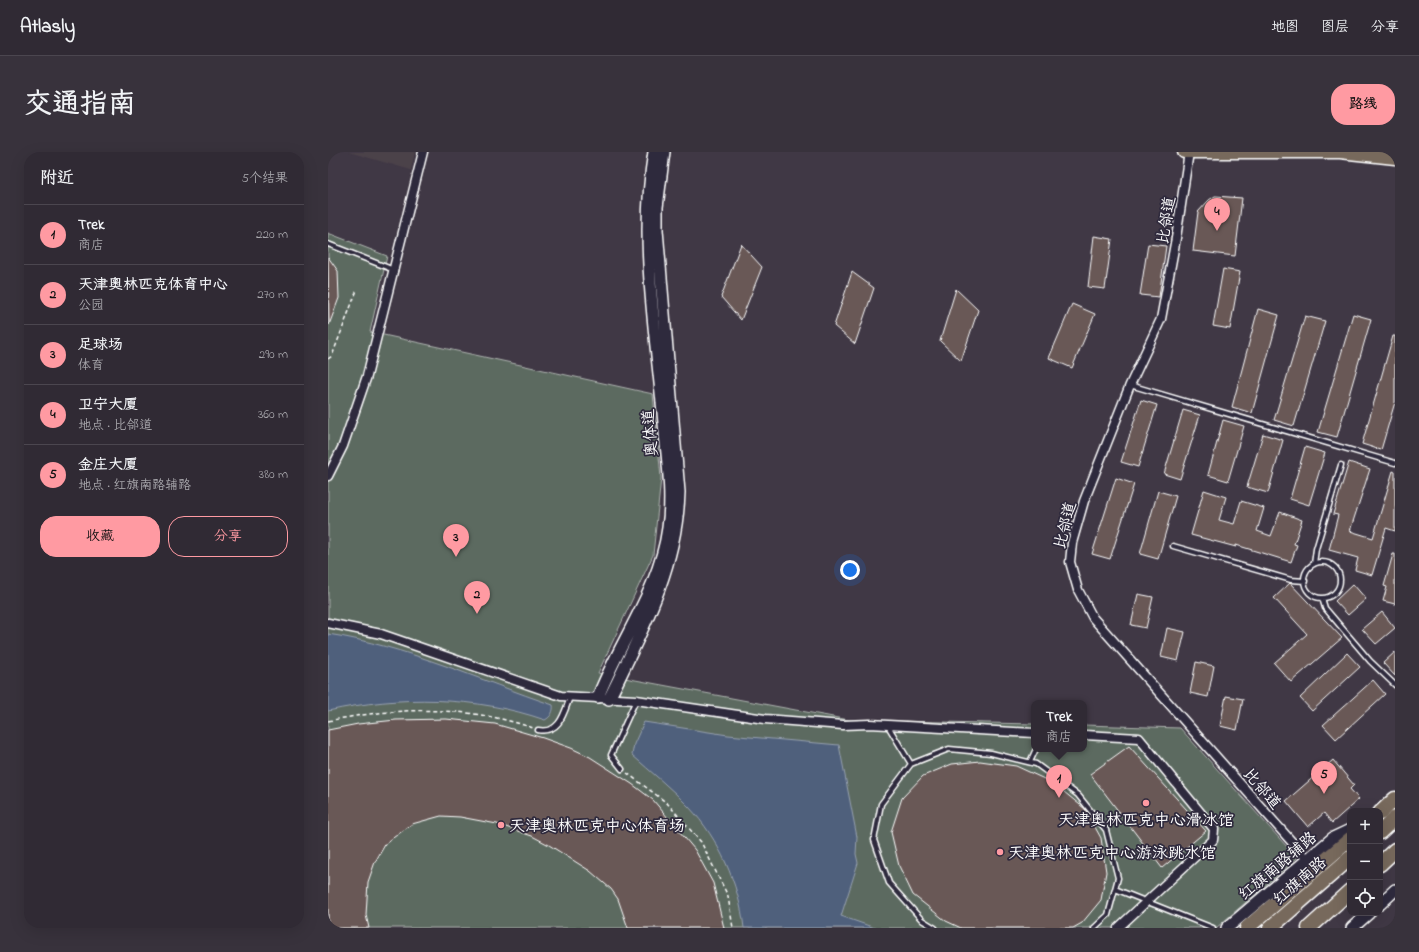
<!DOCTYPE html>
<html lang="zh">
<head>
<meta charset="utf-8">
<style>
  :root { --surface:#302a34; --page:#38323c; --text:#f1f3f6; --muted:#a8a7ac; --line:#4b464f; --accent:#ff9aa2 }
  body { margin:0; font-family:"Indie Flower","LXGW WenKai TC",sans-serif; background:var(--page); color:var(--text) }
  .controls { position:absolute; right:12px; bottom:12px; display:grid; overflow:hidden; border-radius:8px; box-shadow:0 4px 16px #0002 }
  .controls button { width:36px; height:36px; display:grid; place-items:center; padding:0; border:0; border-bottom:1px solid var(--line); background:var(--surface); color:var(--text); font:20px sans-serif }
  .you { position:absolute; left:522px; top:418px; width:14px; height:14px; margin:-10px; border:3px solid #fff; border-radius:50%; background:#1a73e8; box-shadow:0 0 0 6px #1a73e833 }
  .badge { display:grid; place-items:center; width:26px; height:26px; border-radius:50%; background:var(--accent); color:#111; font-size:13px; font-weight:700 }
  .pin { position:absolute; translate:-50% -33px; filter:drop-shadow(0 1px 2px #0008) }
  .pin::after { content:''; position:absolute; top:21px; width:14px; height:12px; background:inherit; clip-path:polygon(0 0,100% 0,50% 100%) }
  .popup { position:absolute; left:703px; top:548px; width:56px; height:52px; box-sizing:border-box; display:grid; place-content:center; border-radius:8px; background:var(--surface); filter:drop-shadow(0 1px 3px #0005); font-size:13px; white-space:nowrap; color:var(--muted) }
  .popup b { font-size:15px; color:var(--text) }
  .popup::after { content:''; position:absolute; left:50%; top:100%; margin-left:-8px; border:8px solid transparent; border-top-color:var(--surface) }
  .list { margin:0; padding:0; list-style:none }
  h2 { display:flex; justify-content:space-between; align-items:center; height:52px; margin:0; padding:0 16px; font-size:17px }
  h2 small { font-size:13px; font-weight:400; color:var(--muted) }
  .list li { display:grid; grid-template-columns:26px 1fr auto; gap:12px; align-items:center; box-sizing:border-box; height:60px; padding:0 16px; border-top:1px solid var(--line) }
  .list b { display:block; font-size:15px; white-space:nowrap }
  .list p { margin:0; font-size:13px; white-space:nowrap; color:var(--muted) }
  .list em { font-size:13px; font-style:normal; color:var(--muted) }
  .actions { display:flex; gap:8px; padding:12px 16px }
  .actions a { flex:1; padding:9px 0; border:1px solid var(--accent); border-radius:16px; text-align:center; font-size:14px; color:var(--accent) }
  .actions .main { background:var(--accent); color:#111 }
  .icon { flex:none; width:22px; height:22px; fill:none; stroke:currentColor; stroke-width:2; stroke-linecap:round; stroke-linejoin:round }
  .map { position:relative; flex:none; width:1067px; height:776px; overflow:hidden; border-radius:16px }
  header { display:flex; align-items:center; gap:24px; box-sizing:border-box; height:56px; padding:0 20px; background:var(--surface); border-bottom:1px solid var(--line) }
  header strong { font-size:19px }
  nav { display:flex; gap:22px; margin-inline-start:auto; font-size:14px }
  .intro { display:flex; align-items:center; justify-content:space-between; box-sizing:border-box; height:96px; padding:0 24px }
  h1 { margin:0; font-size:28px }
  .button { padding:10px 18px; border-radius:16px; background:var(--accent); color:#111; font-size:14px; font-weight:700 }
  main { display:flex; gap:24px; padding:0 24px }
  aside { flex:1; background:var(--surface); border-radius:16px; box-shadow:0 4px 16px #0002 }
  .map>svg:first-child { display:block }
  .built { fill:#4c424a }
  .green { fill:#5c6a60; stroke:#aeb4b0 }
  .water { fill:#50617b; stroke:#96a0b0 }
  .building { fill:#695957; stroke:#fff }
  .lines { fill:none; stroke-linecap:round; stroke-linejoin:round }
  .lane-casing { stroke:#fff; stroke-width:7 }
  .street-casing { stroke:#fff; stroke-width:11 }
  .secondary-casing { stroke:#fff; stroke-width:14 }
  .primary-casing { stroke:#fff; stroke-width:15 }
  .highway-casing { stroke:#fff; stroke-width:17 }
  .path { stroke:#fff; stroke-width:1.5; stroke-dasharray:4 3; stroke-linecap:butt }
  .lane { stroke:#2f2a3d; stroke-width:4 }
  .street { stroke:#2f2a3d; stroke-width:8 }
  .secondary { stroke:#2f2a3d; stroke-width:11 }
  .primary { stroke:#77695c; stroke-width:12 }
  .highway { stroke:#77695c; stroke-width:14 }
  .poi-dot { fill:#ff9aa2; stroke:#2f2a3d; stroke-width:1.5 }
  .labels { text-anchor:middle; stroke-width:3.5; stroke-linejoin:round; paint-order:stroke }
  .street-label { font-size:16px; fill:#fff; stroke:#2f2a3d }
  .poi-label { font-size:16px; fill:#fff; stroke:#2f2a3d; text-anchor:start }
</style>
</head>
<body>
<header>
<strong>Atlasly</strong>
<nav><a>地图</a><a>图层</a><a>分享</a></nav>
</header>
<div class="intro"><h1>交通指南</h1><a class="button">路线</a></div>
<main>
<aside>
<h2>附近<small>5个结果</small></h2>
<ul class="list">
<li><span class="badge">1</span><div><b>Trek</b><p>商店</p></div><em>220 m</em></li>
<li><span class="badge">2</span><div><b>天津奥林匹克体育中心</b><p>公园</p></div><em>270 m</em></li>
<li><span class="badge">3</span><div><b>足球场</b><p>体育</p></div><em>290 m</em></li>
<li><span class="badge">4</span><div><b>卫宁大厦</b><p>地点 · 比邻道</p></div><em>360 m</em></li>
<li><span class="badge">5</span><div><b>金庄大厦</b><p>地点 · 红旗南路辅路</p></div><em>380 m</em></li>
</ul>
<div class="actions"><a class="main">收藏</a><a>分享</a></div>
</aside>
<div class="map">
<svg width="1067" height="776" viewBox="0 0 1067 776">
  <rect width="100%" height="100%" fill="#403845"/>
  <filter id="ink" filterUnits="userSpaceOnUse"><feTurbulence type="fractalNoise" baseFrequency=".025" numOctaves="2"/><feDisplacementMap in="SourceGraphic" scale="8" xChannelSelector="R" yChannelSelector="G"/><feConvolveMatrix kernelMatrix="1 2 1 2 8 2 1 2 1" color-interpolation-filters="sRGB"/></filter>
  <g filter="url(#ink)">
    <path class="built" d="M21 0H87L83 18Z"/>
    <path class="green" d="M0 81 59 104 42 180 325 242 333 326 325 403 270 521 521 568 706 572V597H756V573L852 576 969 706 888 776H0Z"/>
    <path class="water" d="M0 482C78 494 151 528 225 553 226 559 223 565 217 568 148 544 71 543 0 559Z
      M316 570 400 583 511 593 529 685 528 702 530 711 513 764 547 776H416C411 732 391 687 361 655 343 636 323 620 304 603L306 592Z"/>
    <path class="building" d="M887 44 914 46 907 104 865 99 870 60 881 48Z
      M766 84 784 87 777 137 760 135Z
      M413 92 434 115 413 168 393 145Z
      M820 92 838 94 831 145 812 143Z
      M0 105 10 119 11 146 1 173Z
      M895 117 912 120 902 177 885 174Z
      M524 120 546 136 527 192 506 174Z
      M628 137 650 158 633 209 612 189Z
      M744 152 767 162 744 216 721 206Z
      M930 157 951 163 924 261 904 255Z
      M1025 162 1043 167 1009 285 990 280Z
      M977 164 997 169 966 274 946 268Z
      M1065 184H1067V250L1053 298 1034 292Z
      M813 248 829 253 810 315 793 310Z
      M855 258 872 263 852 327 836 322Z
      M895 268 916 274 900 329 880 323Z
      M935 282 955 288 940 341 919 335Z
      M977 295 997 301 981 353 962 347Z
      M1021 310 1042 317 1022 379 1045 386 1065 319 1067 320V379L1058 376 1044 423 1027 418 1030 406 1001 398 1010 363 1005 362Z
      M788 326 806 332 782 407 764 402Z
      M876 338 898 345 891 368 906 372 913 349 936 356 929 379 943 384 952 360 974 368 966 392 969 393 963 410 908 393V395L863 383Z
      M830 339 848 344 830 407 812 402Z
      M1065 402H1067V452L1055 449 1059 435 1056 434Z
      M962 431 1014 486 963 530 946 511 979 482 946 446Z
      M1025 432 1038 447 1020 463 1007 449Z
      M810 442 825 445 818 476 803 473Z
      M1054 460 1067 476 1048 492 1034 477Z
      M839 476 857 480 850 509 833 505Z
      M1067 500V524L1055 511Z
      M1019 501 1032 515 984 559 972 546Z
      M868 510 886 514 880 545 862 541Z
      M1045 528 1057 542 1008 587 995 573Z
      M898 544 915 547 909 578 892 574Z
      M118 567 167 572 215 586 243 596 262 605 304 632 325 648 367 698 385 731 396 776H300L290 747 283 737 262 719 221 693 204 684 169 672 132 665 113 664 84 672 58 691 47 710 40 730 38 763 41 776H0V578L30 572 68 568Z
      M801 594 878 679 834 716 762 622Z
      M1005 608 1026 633 1022 637 1031 647 1004 671 996 661 980 675 958 649Z
      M652 609 688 614 725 631 757 657 773 686 778 720 773 748 754 771 745 776H633L618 769 585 743 571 714 563 680 574 646 595 624 624 612Z"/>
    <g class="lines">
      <defs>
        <path id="lane" d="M0 92 66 118
          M802 233 1067 311
          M845 394 963 428 977 429
          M976 428a18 18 0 1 1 36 0a18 18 0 1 1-36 0Z
          M986 412 988 397 1013 313
          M994 446 997 456 1042 509 1067 533
          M560 574 583 612
          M210 578C232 582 236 561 242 545
          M702 610 708 597
          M294 617 283 603 308 548
          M787 737 885 776
          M607 776 594 768 561 731 546 688 553 652 583 612 621 597 663 601 708 612 750 643 778 678 790 726 780 763 766 776"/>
        <path id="street" d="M861 0 848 86 833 167 802 233 756 349 744 391 742 410 750 438 765 466 979 707
          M0 324 15 294 39 224 95 0
          M0 471 53 482 233 544 308 548 437 567 515 573 542 572 706 581
          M756 583 811 586 886 677 885 688 790 776"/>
        <path id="secondary" d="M270 545C292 488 332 437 340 376 345 341 339 306 336 271 328 181 311 89 326 0
          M281 547C313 481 349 415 351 340L329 78V55L336 0
          M1052 752 1067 738
          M899 776 1005 686 1022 678
          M1024 776 1041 761"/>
        <path id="primary" d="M856 0H1012L1067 6"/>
        <path id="highway" d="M1052 661 1067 647
          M1052 680 1067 666
          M1052 712 1067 698
          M919 776 1022 687
          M942 776 1022 706
          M981 776 1022 739"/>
      </defs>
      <use href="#lane" class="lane-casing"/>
      <use href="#street" class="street-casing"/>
      <use href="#secondary" class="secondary-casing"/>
      <use href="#primary" class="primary-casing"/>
      <use href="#highway" class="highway-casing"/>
      <path class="path" d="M0 207 4 204 29 138
        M0 569C68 555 138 553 205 576
        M299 621 339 651 373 690 400 744 405 776"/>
      <use href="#lane" class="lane"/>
      <use href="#street" class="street"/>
      <use href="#secondary" class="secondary"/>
      <use href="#primary" class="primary"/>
      <use href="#highway" class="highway"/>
    </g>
  </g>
  <g class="poi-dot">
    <circle cx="818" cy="651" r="4"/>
    <circle cx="173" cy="673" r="4"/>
    <circle cx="672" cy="700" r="4"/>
  </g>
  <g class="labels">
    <g class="street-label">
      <text transform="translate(837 68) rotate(-81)" y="6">比邻道</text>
      <text transform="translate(321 281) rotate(-95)" y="6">奥体道</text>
      <text transform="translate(736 373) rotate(-76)" y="6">比邻道</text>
      <text transform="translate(935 636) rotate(49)" y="6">比邻道</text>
      <text transform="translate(949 713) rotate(-40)" y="6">红旗南路辅路</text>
      <text transform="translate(971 728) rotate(-41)" y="6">红旗南路</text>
    </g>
    <g class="poi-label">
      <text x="818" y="673" text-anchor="middle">天津奥林匹克中心滑冰馆</text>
      <text x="181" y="679">天津奥林匹克中心体育场</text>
      <text x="680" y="706">天津奥林匹克中心游泳跳水馆</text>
    </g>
  </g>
</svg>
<div class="controls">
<button>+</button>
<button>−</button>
<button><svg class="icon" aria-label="locate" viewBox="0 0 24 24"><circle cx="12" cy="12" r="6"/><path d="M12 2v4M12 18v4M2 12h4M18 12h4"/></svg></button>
</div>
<div class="you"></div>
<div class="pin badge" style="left:731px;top:646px">1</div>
<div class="popup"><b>Trek</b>商店</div>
<div class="pin badge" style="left:149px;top:462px">2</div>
<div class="pin badge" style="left:128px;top:405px">3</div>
<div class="pin badge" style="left:889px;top:79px">4</div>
<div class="pin badge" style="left:996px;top:642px">5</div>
</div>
</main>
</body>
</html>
